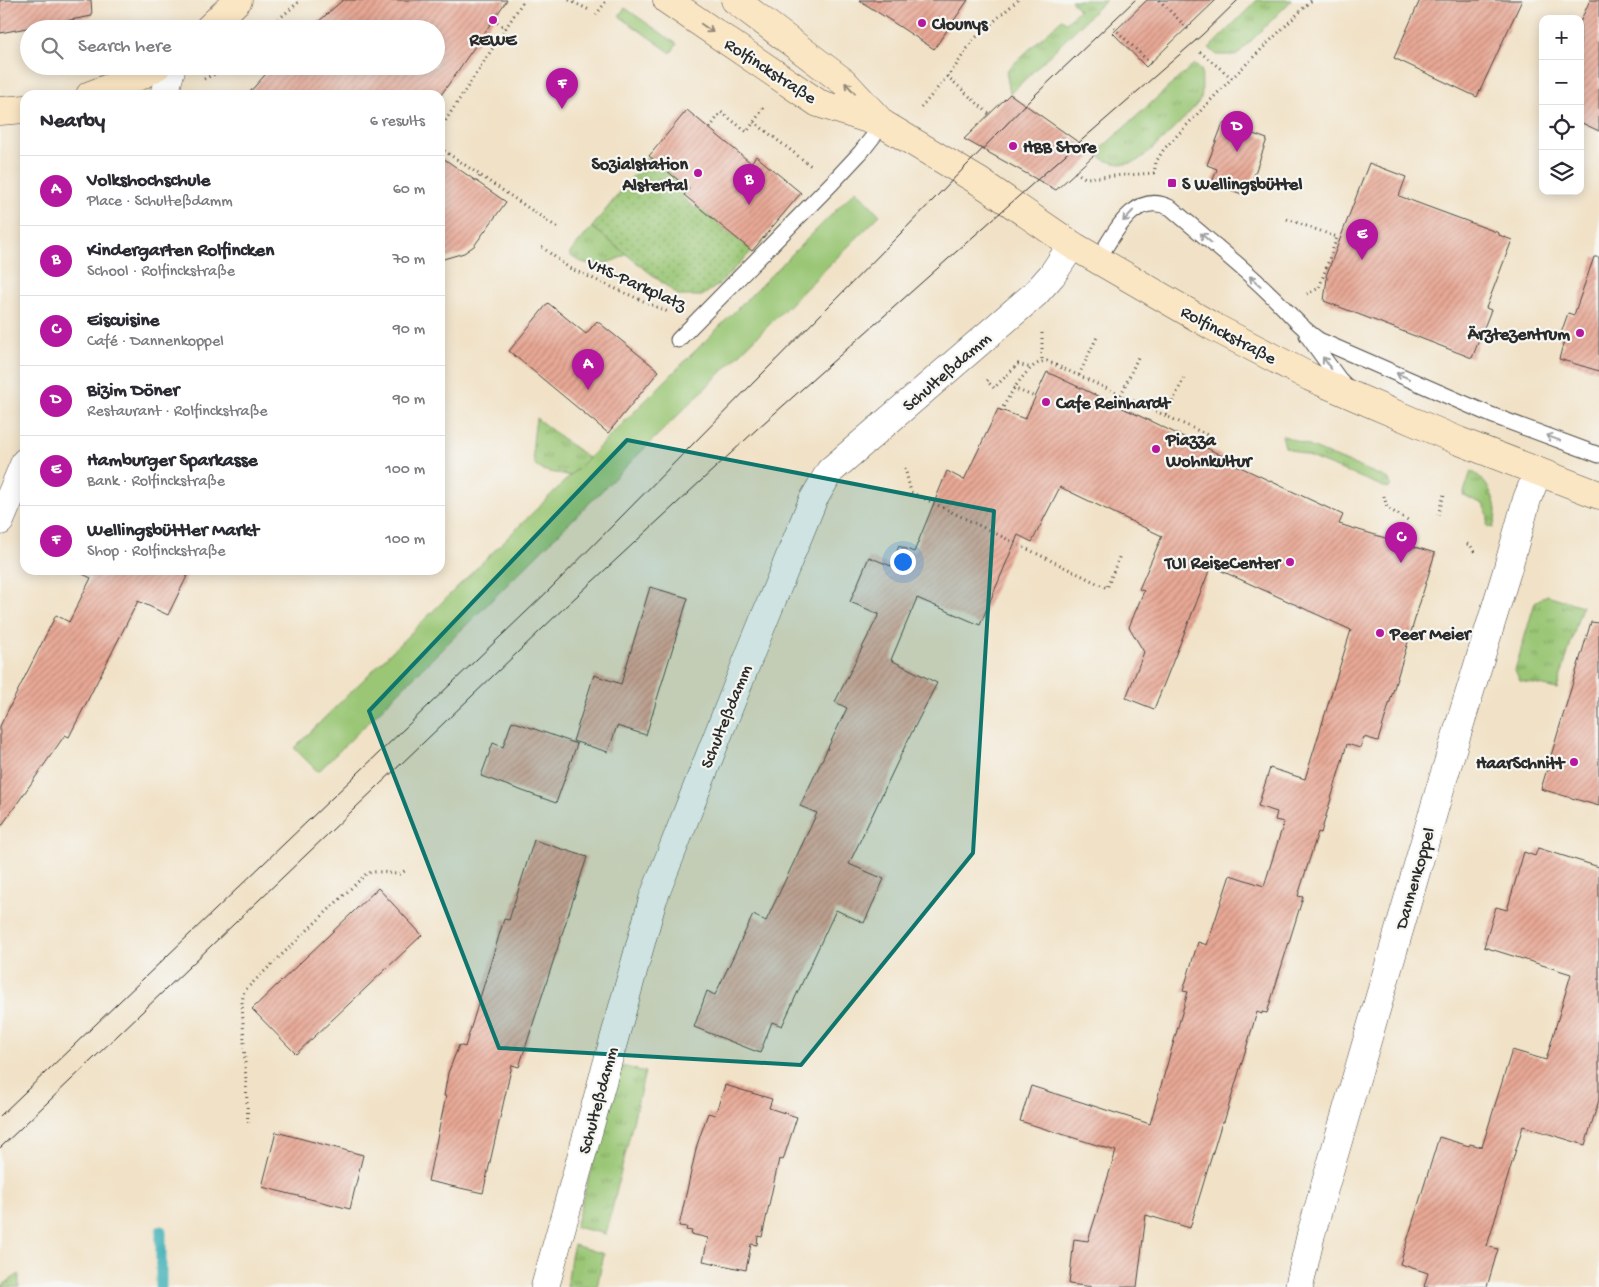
<!DOCTYPE html>
<html lang="en">
<head>
<meta charset="utf-8">
<style>
  :root { --surface:#fff; --page:#f2f2f3; --text:#2b2b33; --muted:#7c7c81; --line:#e1e1e2; --accent:#b5179e }
  body { margin:0; font-family:"Gochi Hand",sans-serif; background:var(--page); color:var(--text) }
  .controls { position:absolute; right:15px; top:15px; display:grid; overflow:hidden; border-radius:10px; box-shadow:0 2px 12px #0003 }
  .controls button { width:45px; height:45px; display:grid; place-items:center; padding:0; border:0; border-bottom:1px solid var(--line); background:var(--surface); color:var(--text); font:25px sans-serif }
  .you { position:absolute; left:902px; top:561px; width:18px; height:18px; margin:-12px; border:4px solid #fff; border-radius:50%; background:#1a73e8; box-shadow:0 0 0 8px #1a73e833 }
  .badge { display:grid; place-items:center; width:32px; height:32px; border-radius:50%; background:var(--accent); color:#fff; font-size:16px; font-weight:700 }
  .pin { position:absolute; translate:-50% -41px; filter:drop-shadow(0 1px 2px #0008) }
  .pin::after { content:''; position:absolute; top:26px; width:18px; height:15px; background:inherit; clip-path:polygon(0 0,100% 0,50% 100%) }
  .list { margin:0; padding:0; list-style:none }
  h2 { display:flex; justify-content:space-between; align-items:center; height:65px; margin:0; padding:0 20px; font-size:21px }
  h2 small { font-size:16px; font-weight:400; color:var(--muted) }
  .list li { display:grid; grid-template-columns:32px 1fr auto; gap:15px; align-items:center; box-sizing:border-box; height:70px; padding:0 20px; border-top:1px solid var(--line) }
  .list b { display:block; font-size:19px; white-space:nowrap }
  .list p { margin:0; font-size:16px; white-space:nowrap; color:var(--muted) }
  .list em { font-size:16px; font-style:normal; color:var(--muted) }
  .icon { flex:none; width:28px; height:28px; fill:none; stroke:currentColor; stroke-width:2; stroke-linecap:round; stroke-linejoin:round }
  .map { position:relative; flex:none; width:1599px; height:1287px; overflow:hidden }
  .search { position:absolute; background:var(--surface); box-shadow:0 2px 12px #0003; left:20px; top:20px; width:425px; height:55px; display:flex; align-items:center; gap:12px; box-sizing:border-box; padding:0 18px; border-radius:28px; color:var(--muted); font-size:19px }
  .panel { position:absolute; background:var(--surface); box-shadow:0 2px 12px #0003; left:20px; top:90px; width:425px; height:485px; border-radius:15px }
  .map>svg:first-child { display:block }
  .grass { fill:url(#grass-tufts); stroke:#627850 }
  .park { fill:url(#park-dots); stroke:#627850 }
  .garden { fill:#9ac674; stroke:#627850 }
  .lines { fill:none; stroke-linecap:round; stroke-linejoin:round }
  .stream { stroke:#3fb0b7; stroke-width:11 }
  .building { fill:url(#building-hatch) }
  .service-casing { stroke:#494642; stroke-width:17 }
  .minor-casing { stroke:#494642; stroke-width:29 }
  .secondary-casing { stroke:#494642; stroke-width:29 }
  .path { stroke:#494642; stroke-width:3; stroke-dasharray:1 4; stroke-linecap:butt }
  .service { stroke:#fff; stroke-width:15 }
  .minor { stroke:#fff; stroke-width:28 }
  .secondary { stroke:#fbe6c4; stroke-width:28 }
  .tram { stroke:#2b2b2b; stroke-width:1 }
  .oneway { stroke:#938878 }
  .oneway2 { stroke:#a0a0a0 }
  .marked { fill:#0f766e; fill-opacity:0.2; stroke:#0f766e; stroke-width:4; stroke-linejoin:round }
  .poi-dot { fill:#b5179e; stroke:#f6f6f2; stroke-width:2 }
  .labels { text-anchor:middle; stroke-width:4.5; stroke-linejoin:round; paint-order:stroke }
  .poi-label { font-size:18px; font-weight:bold; fill:#2b2b2b; stroke:#f6f6f2; text-anchor:start }
  .street-label { font-size:18px; fill:#2b2b2b; stroke:#f6f6f2 }
</style>
</head>
<body>
<div class="map">
<svg width="1599" height="1287" viewBox="0 0 1599 1287">
  <defs>
    <pattern id="grass-tufts" width="24" height="20" patternUnits="userSpaceOnUse" patternTransform="scale(1.25)"><rect width="24" height="20" fill="#9ac674"/><path d="M3 7l-1-3M5 7V3M7 7l1-3M15 17l-1-3M17 17v-4M19 17l1-3" fill="none" stroke="#7ea15f"/></pattern>
    <pattern id="park-dots" width="8" height="8" patternUnits="userSpaceOnUse" patternTransform="scale(1.25)"><rect width="8" height="8" fill="#9ac674"/><path d="M2 2h.1M6 6h.1" fill="none" stroke="#7ea15f" stroke-width="1.8" stroke-linecap="round"/></pattern>
    <pattern id="building-hatch" width="6" height="6" patternUnits="userSpaceOnUse" patternTransform="scale(1.25)"><rect width="6" height="6" fill="#e8a895"/><path d="M-1 1l2-2M0 6l6-6M5 7l2-2" fill="none" stroke="#bc897a"/></pattern>
  </defs>
  <rect width="100%" height="100%" fill="#f6f6f2"/>
  <filter id="ink" filterUnits="userSpaceOnUse"><feTurbulence type="fractalNoise" baseFrequency=".02" numOctaves="2"/><feDisplacementMap in="SourceGraphic" scale="10" xChannelSelector="R" yChannelSelector="G"/><feConvolveMatrix kernelMatrix="1 2 1 2 8 2 1 2 1" color-interpolation-filters="sRGB"/></filter>
  <filter id="wash" filterUnits="userSpaceOnUse"><feTurbulence type="fractalNoise" baseFrequency=".0096" numOctaves="4" result="noise"/><feDisplacementMap in="SourceGraphic" scale="20" xChannelSelector="R" yChannelSelector="G"/><feGaussianBlur stdDeviation="1.12" result="paint"/><feColorMatrix in="noise" values="0 0 0 0 0 0 0 0 0 0 0 0 0 0 0 0 0 1.4 0 .05"/><feComposite in="paint" operator="in"/></filter>
  <g filter="url(#wash)">
    <rect width="100%" height="100%" fill="#f1e2c7"/>
    <path class="grass" d="M1071 0H1106L1010 94 1006 71 1062 19 1066 22 1079 10Z
      M1257 0H1292L1237 55H1217L1209 48Z
      M625 8 677 44 671 53 619 16Z
      M1194 64 1202 71C1201 79 1203 91 1201 98 1197 108 1145 158 1135 162 1120 167 1107 162 1095 154Z
      M592 227 627 254C609 265 586 270 569 254Z
      M536 418 588 458 570 476C561 473 547 473 539 468 528 463 535 429 536 418Z
      M1282 435 1389 479 1391 485 1389 488 1384 487 1285 447Z
      M1471 471C1484 477 1496 497 1496 512 1496 518 1494 523 1493 528L1487 526 1488 516 1483 504 1463 495Z
      M1547 595 1582 606 1557 689 1520 681 1515 670 1535 602Z
      M622 1066 645 1072 606 1234 575 1227 611 1097Z
      M574 1245 604 1254 597 1287H567L571 1256Z
      M19 1274V1287H0Z"/>
    <path class="park" d="M649 156 689 189 682 197 696 209 703 200 708 215 752 251 718 285 702 296H679L592 227Z"/>
    <path class="garden" d="M856 190 880 215 318 772 294 748 570 476Z"/>
    <g class="lines">
      <path class="stream" d="M161 1231V1287"/>
    </g>
    <g id="blocks">
      <path class="building" d="M0 0H91L92 16 0 33Z
        M343 0H507L441 95H247L273 66H436V29H310Z
        M859 0H968L934 49Z
        M1147 0H1216L1146 67 1113 33Z
        M1420 0H1522L1477 97 1394 58Z
        M1590 0H1599V131L1580 122V22Z
        M1010 94 1095 154 1056 190 964 139Z
        M687 110 751 163 756 156 801 193 752 251 684 195 689 189 649 156Z
        M1223 123 1267 139 1247 196 1212 183 1217 169 1207 165Z
        M440 156 506 202 474 246 464 253 440 260Z
        M1369 163 1406 177 1399 196 1499 233V235L1512 240 1486 308 1491 310 1472 358 1324 301 1327 278 1326 276Z
        M1594 257H1599V371L1559 359 1564 341 1559 339 1568 313 1574 315Z
        M548 303 586 334 597 321 659 371 608 433 509 351Z
        M1047 372 1209 449 1224 457 1223 459 1343 515 1339 524 1435 553 1378 741 1364 737 1360 748 1347 744 1321 833 1318 832 1298 896 1303 897 1267 1013 1262 1012V1014L1257 1012 1224 1122H1222L1190 1228 1146 1215 1137 1287H1094L1069 1284 1074 1239 1088 1241 1116 1151 1020 1121 1031 1086 1150 1124 1188 992 1183 991 1198 942 1207 945 1230 875 1264 886 1284 822 1275 820 1277 812 1258 806 1270 768 1305 779 1351 630 1211 566 1154 709 1126 698 1144 652 1129 627 1144 591 1139 589 1162 536 1060 487 1032 542 1018 535 980 625 917 598 891 660 937 683 907 742 849 864 884 879 864 923 836 910 782 1026 772 1022 760 1053 694 1027 707 991 715 995 753 915 766 921 817 813 800 806 847 708 835 702 879 614 850 602 869 557 891 566 899 546 914 552 947 471 964 480 998 409 1025 419Z
        M74 570H190L168 615 138 601 69 737 65 735 0 828V726L56 615 69 622 91 578Z
        M650 587 688 598 646 735 617 726 608 752 573 741 594 675 621 684Z
        M1591 622 1599 623V806L1541 789Z
        M512 721 577 744 556 803 481 776 493 743 503 747Z
        M534 840 587 857 519 1067 512 1065 483 1193 428 1181 446 1096H444L448 1073 459 1045 465 1047 504 919 509 920Z
        M1538 848 1599 867V1100L1585 1145 1523 1126 1487 1246 1498 1249 1487 1287H1424L1428 1273 1400 1264 1439 1137 1469 1146 1470 1144 1482 1147 1512 1050 1546 1060 1571 974 1484 947 1496 907 1507 910 1524 852 1535 856Z
        M378 888 422 935 296 1054 252 1009Z
        M725 1085 772 1099 769 1108 797 1117 783 1160 779 1159 762 1237 758 1236 757 1245 751 1244 746 1270 703 1261 708 1238 691 1234 692 1231 686 1230 687 1227 679 1226 697 1145 708 1113 715 1115Z
        M276 1132 363 1155 350 1209 262 1187Z"/>
    </g>
  </g>
  <g filter="url(#ink)">
    <use href="#blocks" fill-opacity="0" stroke="#494642" stroke-width="1"/>
    <g class="lines">
      <defs>
        <path id="service" d="M1097 261C1114 234 1134 189 1171 208 1204 237 1240 264 1271 295 1287 310 1300 328 1319 340L1491 415 1599 455
          M1307 335 1339 379 1348 388
          M678 340 833 182 861 152 883 124"/>
        <path id="minor" d="M164 95 172 66
          M0 521 25 462
          M545 1287 653 899 752 649 813 500 830 471 1035 294 1052 275 1072 245
          M1299 1287 1311 1234 1440 789 1507 571 1527 499 1538 472"/>
        <path id="secondary" d="M667 0 818 103 883 124 980 182 1072 245 1212 326 1310 377 1358 398 1459 441 1599 495
          M735 0 844 82 882 123
          M208 29 238 0
          M90 95 140 76 157 66
          M0 111 25 109"/>
      </defs>
      <use href="#service" class="service-casing"/>
      <use href="#minor" class="minor-casing"/>
      <use href="#secondary" class="secondary-casing"/>
      <path class="path" d="M569 0 589 10
        M1159 0 1188 29
        M596 15 607 0
        M493 20 506 28
        M1114 28 1151 64
        M267 29 301 0
        M1200 52 1232 78
        M947 76 989 114
        M204 79 219 72 226 66
        M921 108 955 67 973 40 1018 0
        M754 122 811 166
        M710 128 721 112 747 132 764 107
        M440 129 524 0
        M440 148 558 228
        M1075 172 1085 178 1154 173 1156 162 1164 149 1232 78 1312 0
        M477 182 480 175
        M1287 219 1337 237 1319 288 1307 294
        M542 247 569 268 668 312
        M1042 333V361
        M1079 375 1097 337
        M988 380 987 381 994 388 1018 364 1031 368
        M1013 388 1035 397
        M1121 395 1139 355
        M1001 411C1009 396 1028 361 1047 361L1214 438
        M1166 415 1185 376
        M905 468 911 492 1107 588 1120 555
        M1384 496 1387 508 1408 520
        M1438 515 1444 494
        M1467 544 1471 546 1476 555
        M248 1123 242 1002 244 991 366 874C378 869 388 874 400 874L406 870"/>
      <use href="#service" class="service"/>
      <use href="#minor" class="minor"/>
      <use href="#secondary" class="secondary"/>
      <path class="tram" d="M0 1116 548 591 901 233 1034 96 1135 0
        M0 1148 565 607 757 429 1083 139 1202 35 1238 0"/>
    </g>
    <defs><path id="oneway-shaft" d="M-6 0H5M1.5-3L5.5 0L1.5 3" fill="none" stroke-width="1.6" stroke-linecap="round" stroke-linejoin="round" transform="scale(1.25)"/></defs>
    <g class="oneway">
      <use href="#oneway-shaft" transform="translate(707 28) rotate(35)"/>
      <use href="#oneway-shaft" transform="translate(850 88) rotate(-133)"/>
    </g>
    <g class="oneway2">
      <use href="#oneway-shaft" transform="translate(1128 216) rotate(133)"/>
      <use href="#oneway-shaft" transform="translate(1206 238) rotate(-139)"/>
      <use href="#oneway-shaft" transform="translate(1255 281) rotate(-139)"/>
      <use href="#oneway-shaft" transform="translate(1327 363) rotate(-126)"/>
      <use href="#oneway-shaft" transform="translate(1403 376) rotate(-156)"/>
      <use href="#oneway-shaft" transform="translate(1553 438) rotate(-160)"/>
    </g>
  </g>
  <path class="marked" d="M627 440 994 511 973 853 801 1065 499 1048 369 711Z"/>
  <g class="poi-dot">
    <circle cx="493" cy="20" r="5"/>
    <circle cx="922" cy="23" r="5"/>
    <circle cx="1013" cy="146" r="5"/>
    <circle cx="698" cy="173" r="5"/>
    <rect x="1167" y="178" width="10" height="10" rx="2.5"/>
    <circle cx="1580" cy="333" r="5"/>
    <circle cx="1046" cy="402" r="5"/>
    <circle cx="1156" cy="449" r="5"/>
    <circle cx="1290" cy="562" r="5"/>
    <circle cx="1380" cy="633" r="5"/>
    <circle cx="1574" cy="762" r="5"/>
  </g>
  <g class="labels">
    <g class="poi-label">
      <text x="932" y="29">Clounys</text>
      <text x="493" y="45" text-anchor="middle">REWE</text>
      <text x="1023" y="152">HBB Store</text>
      <text x="688" y="169" text-anchor="end">Sozialstation<tspan x="688" dy="21">Alstertal</tspan></text>
      <text x="1182" y="189">S Wellingsbüttel</text>
      <text x="1570" y="339" text-anchor="end">Ärztezentrum</text>
      <text x="1056" y="408">Cafe Reinhardt</text>
      <text x="1166" y="445">Piazza<tspan x="1166" dy="21">Wohnkultur</tspan></text>
      <text x="1280" y="568" text-anchor="end">TUI ReiseCenter</text>
      <text x="1390" y="639">Peer Meier</text>
      <text x="1564" y="768" text-anchor="end">HaarSchnitt</text>
    </g>
    <g class="street-label">
      <text transform="translate(771 70) rotate(33)" y="6">Rolfinckstraße</text>
      <text transform="translate(637 283) rotate(24)" y="6">VHS-Parkplatz</text>
      <text transform="translate(1229 334) rotate(28)" y="6">Rolfinckstraße</text>
      <text transform="translate(946 371) rotate(-41)" y="6">Schulteßdamm</text>
      <text transform="translate(725 716) rotate(-68)" y="6">Schulteßdamm</text>
      <text transform="translate(1414 878) rotate(-74)" y="6">Dannenkoppel</text>
      <text transform="translate(597 1100) rotate(-75)" y="6">Schulteßdamm</text>
    </g>
  </g>
</svg>
<div class="controls">
<button>+</button>
<button>−</button>
<button><svg class="icon" aria-label="locate" viewBox="0 0 24 24"><circle cx="12" cy="12" r="6"/><path d="M12 2v4M12 18v4M2 12h4M18 12h4"/></svg></button>
<button><svg class="icon" aria-label="layers" viewBox="0 0 24 24"><path d="M12 4l9 5-9 5-9-5zM3 14l9 5 9-5"/></svg></button>
</div>
<div class="you"></div>
<div class="pin badge" style="left:588px;top:390px">A</div>
<div class="pin badge" style="left:749px;top:205px">B</div>
<div class="pin badge" style="left:1401px;top:563px">C</div>
<div class="pin badge" style="left:1237px;top:152px">D</div>
<div class="pin badge" style="left:1362px;top:260px">E</div>
<div class="pin badge" style="left:562px;top:109px">F</div>
<div class="search"><svg class="icon" aria-label="search" viewBox="0 0 24 24"><circle cx="10" cy="10" r="6"/><path d="M15 15l6 6"/></svg>Search here</div>
<section class="panel">
<h2>Nearby<small>6 results</small></h2>
<ul class="list">
<li><span class="badge">A</span><div><b>Volkshochschule</b><p>Place · Schulteßdamm</p></div><em>60 m</em></li>
<li><span class="badge">B</span><div><b>Kindergarten Rolfincken</b><p>School · Rolfinckstraße</p></div><em>70 m</em></li>
<li><span class="badge">C</span><div><b>Eiscuisine</b><p>Café · Dannenkoppel</p></div><em>90 m</em></li>
<li><span class="badge">D</span><div><b>Bizim Döner</b><p>Restaurant · Rolfinckstraße</p></div><em>90 m</em></li>
<li><span class="badge">E</span><div><b>Hamburger Sparkasse</b><p>Bank · Rolfinckstraße</p></div><em>100 m</em></li>
<li><span class="badge">F</span><div><b>Wellingsbüttler Markt</b><p>Shop · Rolfinckstraße</p></div><em>100 m</em></li>
</ul>
</section>
</div>
</body>
</html>
